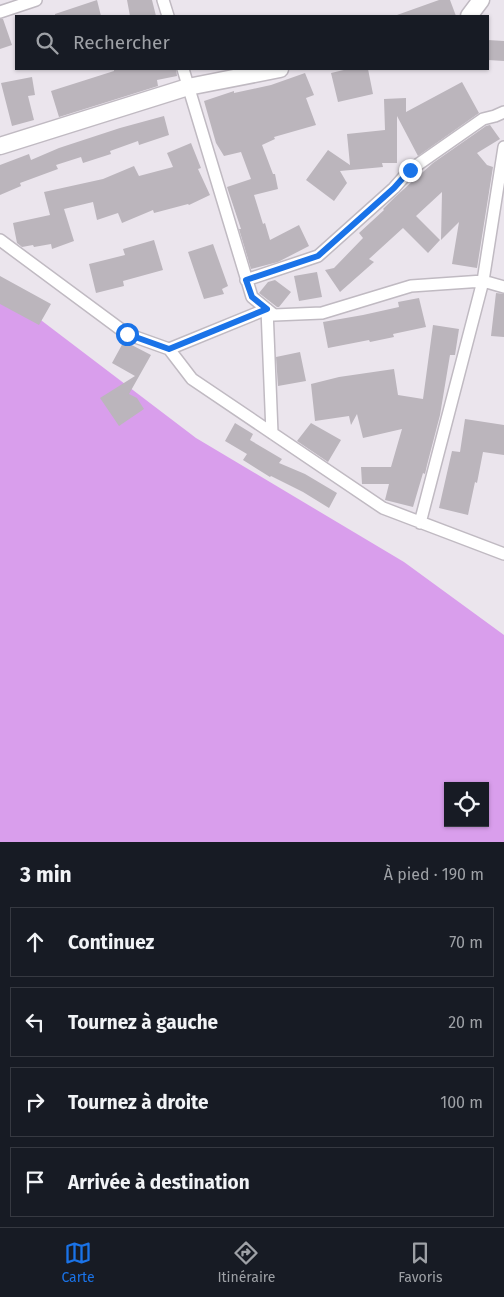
<!DOCTYPE html>
<html lang="fr">
<head>
<meta charset="utf-8">
<style>
  :root { --surface:#171b24; --page:#242831; --text:#f1f3f6; --muted:#9ea1a6; --line:#363941; --accent:#1a73e8 }
  body { margin:0; font-family:"Fira Sans",sans-serif; background:var(--page); color:var(--text) }
  .controls { position:absolute; right:15px; bottom:15px; display:grid; overflow:hidden; border-radius:0px; box-shadow:0 1px 4px #0004 }
  .controls button { width:45px; height:45px; display:grid; place-items:center; padding:0; border:0; border-bottom:1px solid var(--line); background:var(--surface); color:var(--text); font:25px sans-serif }
  .stop { position:absolute; width:15px; height:15px; margin:-11px; border:4px solid #1a73e8; border-radius:50%; background:#fff }
  .stop.end { background:#1a73e8; border-color:#fff; box-shadow:0 1px 5px #0008 }
  .list { margin:0; padding:0; list-style:none }
  h2 { display:flex; justify-content:space-between; align-items:center; height:65px; margin:0; padding:0 20px; font-size:21px }
  h2 small { font-size:16px; font-weight:400; color:var(--muted) }
  .list li { display:grid; grid-template-columns:32px 1fr auto; gap:15px; align-items:center; box-sizing:border-box; height:70px; margin:0 10px 10px; padding:0 10px; border:1px solid var(--line); border-radius:0px }
  .list b { display:block; font-size:19px; white-space:nowrap }
  .list em { font-size:16px; font-style:normal; color:var(--muted) }
  .icon { flex:none; width:28px; height:28px; fill:none; stroke:currentColor; stroke-width:2; stroke-linecap:round; stroke-linejoin:round }
  .map { position:relative; flex:none; width:504px; height:842px; overflow:hidden }
  .search { position:absolute; background:var(--surface); box-shadow:0 1px 4px #0004; left:15px; right:15px; top:15px; height:55px; display:flex; align-items:center; gap:12px; box-sizing:border-box; padding:0 18px; border-radius:0px; color:var(--muted); font-size:19px }
  .sheet { height:385px; background:var(--surface) }
  nav { display:flex; justify-content:space-around; align-items:center; box-sizing:border-box; height:70px; border-top:1px solid var(--line); background:var(--surface); font-size:14px; color:var(--muted) }
  nav a { display:grid; justify-items:center; gap:2px }
  nav .on { color:var(--accent) }
  .map>svg:first-child { display:block }
  .forest { fill:#d99eec; fill-rule:evenodd }
  .building { fill:#bbb5bc }
  .lines { fill:none; stroke-linecap:round; stroke-linejoin:round }
  .minor-casing { stroke:#c0bac2; stroke-width:14 }
  .secondary-casing { stroke:#c0bac2; stroke-width:19 }
  .minor { stroke:#fff; stroke-width:11 }
  .secondary { stroke:#fff; stroke-width:16 }
  .route { stroke:#1a73e8; stroke-width:6 }
</style>
</head>
<body>
<div class="map">
<svg width="504" height="842" viewBox="0 0 504 842">
  <rect width="100%" height="100%" fill="#ebe5ed"/>
  <path class="forest" d="M0 289 196 438 404 562 504 635V842H0ZM448 786H485V823H448Z"/>
  <path class="building" d="M97 0 101 16H55V14Z
    M127 0H152L156 16H130Z
    M439 0H450L456 16H398L397 15Z
    M0 19H3L12 45 0 49Z
    M488 40 504 41V61L488 60Z
    M114 69H176L177 76 157 80 158 86 59 117 51 91 114 71Z
    M348 69H368L373 94 338 102 331 73Z
    M305 73 314 95 306 98 316 125 274 137 275 139 262 145 273 174H275L278 189 254 195 263 224 265 223 270 240 299 225 309 246 278 262 251 269 239 229H241L227 187 251 179 241 152 224 156 216 143 204 101 234 91V93L271 85Z
    M32 77 35 95 28 96 34 120 12 126 1 83Z
    M462 82 479 113 418 156 397 116V163H382L383 167 340 171 347 183 334 201 306 180 328 150 350 165 347 134 385 130 384 99 406 98V112Z
    M164 116 169 135 139 145 138 141 110 151 111 154 83 163 81 157 56 165 58 169 20 183 21 186 0 195V165L29 154 31 160 59 148 120 128Z
    M490 125 500 139 477 153 487 165 493 167 477 268 452 264 459 222 441 240 442 192 416 216 440 240 428 253 403 228 369 259 374 262 340 292 325 270 334 268 363 238 359 233 384 210 383 209 395 197 433 163 486 126Z
    M191 143 201 168 198 169 210 195 189 205 188 204 154 213 153 210 122 223 118 213 97 220 93 202 64 209 74 241 52 249 51 244 34 247 33 245 22 247 17 243 13 223 50 215 44 192 103 179 134 166 139 176 173 167 167 153Z
    M154 240 163 270 123 281 124 286 96 293 89 264 125 255 123 249Z
    M213 244 228 286 222 289 224 294 204 299 188 252Z
    M317 272 322 297 299 301 294 276Z
    M0 276 51 304 39 325 0 304Z
    M275 280 291 292 279 307H277L259 293 268 282Z
    M496 293 504 294V337L491 336Z
    M419 298 426 327 393 334 394 337 370 342 369 340 328 348 323 322 363 315 399 307 398 302Z
    M433 325 459 329 455 355H450L440 415 427 465 425 474 423 473 413 507 385 500 389 484H362L361 467H391L402 429 363 438 357 414 351 425 349 416 315 421 311 384 339 377 394 369 398 395 423 399Z
    M124 341 151 355 129 394 137 398 144 409 119 426 100 398 135 376 112 363Z
    M300 352 306 381 278 386 276 357Z
    M465 419 504 425V455L483 452 477 483 475 482 468 515 439 508 452 451 460 452Z
    M235 423 253 434 250 440 282 459 279 463 305 474 337 493 329 508 303 492 271 476 270 477 243 460 247 454 225 441Z
    M311 423 341 440 328 462 297 441Z"/>
  <g class="lines">
    <defs>
      <path id="minor" d="M163 0 168 16
        M0 12 36 0
        M183 69 252 297 274 315 322 313 411 286 483 281 504 287
        M0 240 127 334 169 349 267 309 272 433
        M246 280 318 256 394 188 410 170 483 119 495 116 504 112
        M169 349 192 379 383 508 504 554
        M420 523 483 281 504 147"/>
      <path id="secondary" d="M469 16 481 0
        M0 146 188 87 280 69"/>
    </defs>
    <use href="#minor" class="minor-casing"/>
    <use href="#secondary" class="secondary-casing"/>
    <use href="#minor" class="minor"/>
    <use href="#secondary" class="secondary"/>
  </g>
  <g class="lines">
    <path class="route" d="M127 334 169 349 267 309 252 297 246 280 318 256 394 188 410 170"/>
  </g>
</svg>
<div class="controls">
<button><svg class="icon" aria-label="locate" viewBox="0 0 24 24"><circle cx="12" cy="12" r="6"/><path d="M12 2v4M12 18v4M2 12h4M18 12h4"/></svg></button>
</div>
<div class="stop" style="left:127px;top:334px"></div>
<div class="stop end" style="left:410px;top:170px"></div>
<div class="search"><svg class="icon" aria-label="search" viewBox="0 0 24 24"><circle cx="10" cy="10" r="6"/><path d="M15 15l6 6"/></svg>Rechercher</div>
</div>
<section class="sheet">
<h2>3 min<small>À pied · 190 m</small></h2>
<ul class="list">
<li><svg class="icon" aria-label="ahead" viewBox="0 0 24 24"><path d="M12 20V5M6 11l6-6 6 6"/></svg><div><b>Continuez</b></div><em>70 m</em></li>
<li><svg class="icon" aria-label="left" viewBox="0 0 24 24"><path d="M17 20v-9H6M10 6l-5 5 5 5"/></svg><div><b>Tournez à gauche</b></div><em>20 m</em></li>
<li><svg class="icon" aria-label="right" viewBox="0 0 24 24"><path d="M7 20v-9h11M14 6l5 5-5 5"/></svg><div><b>Tournez à droite</b></div><em>100 m</em></li>
<li><svg class="icon" aria-label="arrive" viewBox="0 0 24 24"><path d="M6 21V4h12l-3 4 3 4H6"/></svg><div><b>Arrivée à destination</b></div></li>
</ul>
</section>
<nav>
<a class="on"><svg class="icon" aria-label="map" viewBox="0 0 24 24"><path d="M3 6l6-2 6 2 6-2v14l-6 2-6-2-6 2zM9 4v14M15 6v14"/></svg>Carte</a>
<a><svg class="icon" aria-label="directions" viewBox="0 0 24 24"><path d="M12 3l9 9-9 9-9-9zM9 14v-3h6M13 9l2 2-2 2"/></svg>Itinéraire</a>
<a><svg class="icon" aria-label="saved" viewBox="0 0 24 24"><path d="M7 4h10v16l-5-4-5 4z"/></svg>Favoris</a>
</nav>
</body>
</html>
